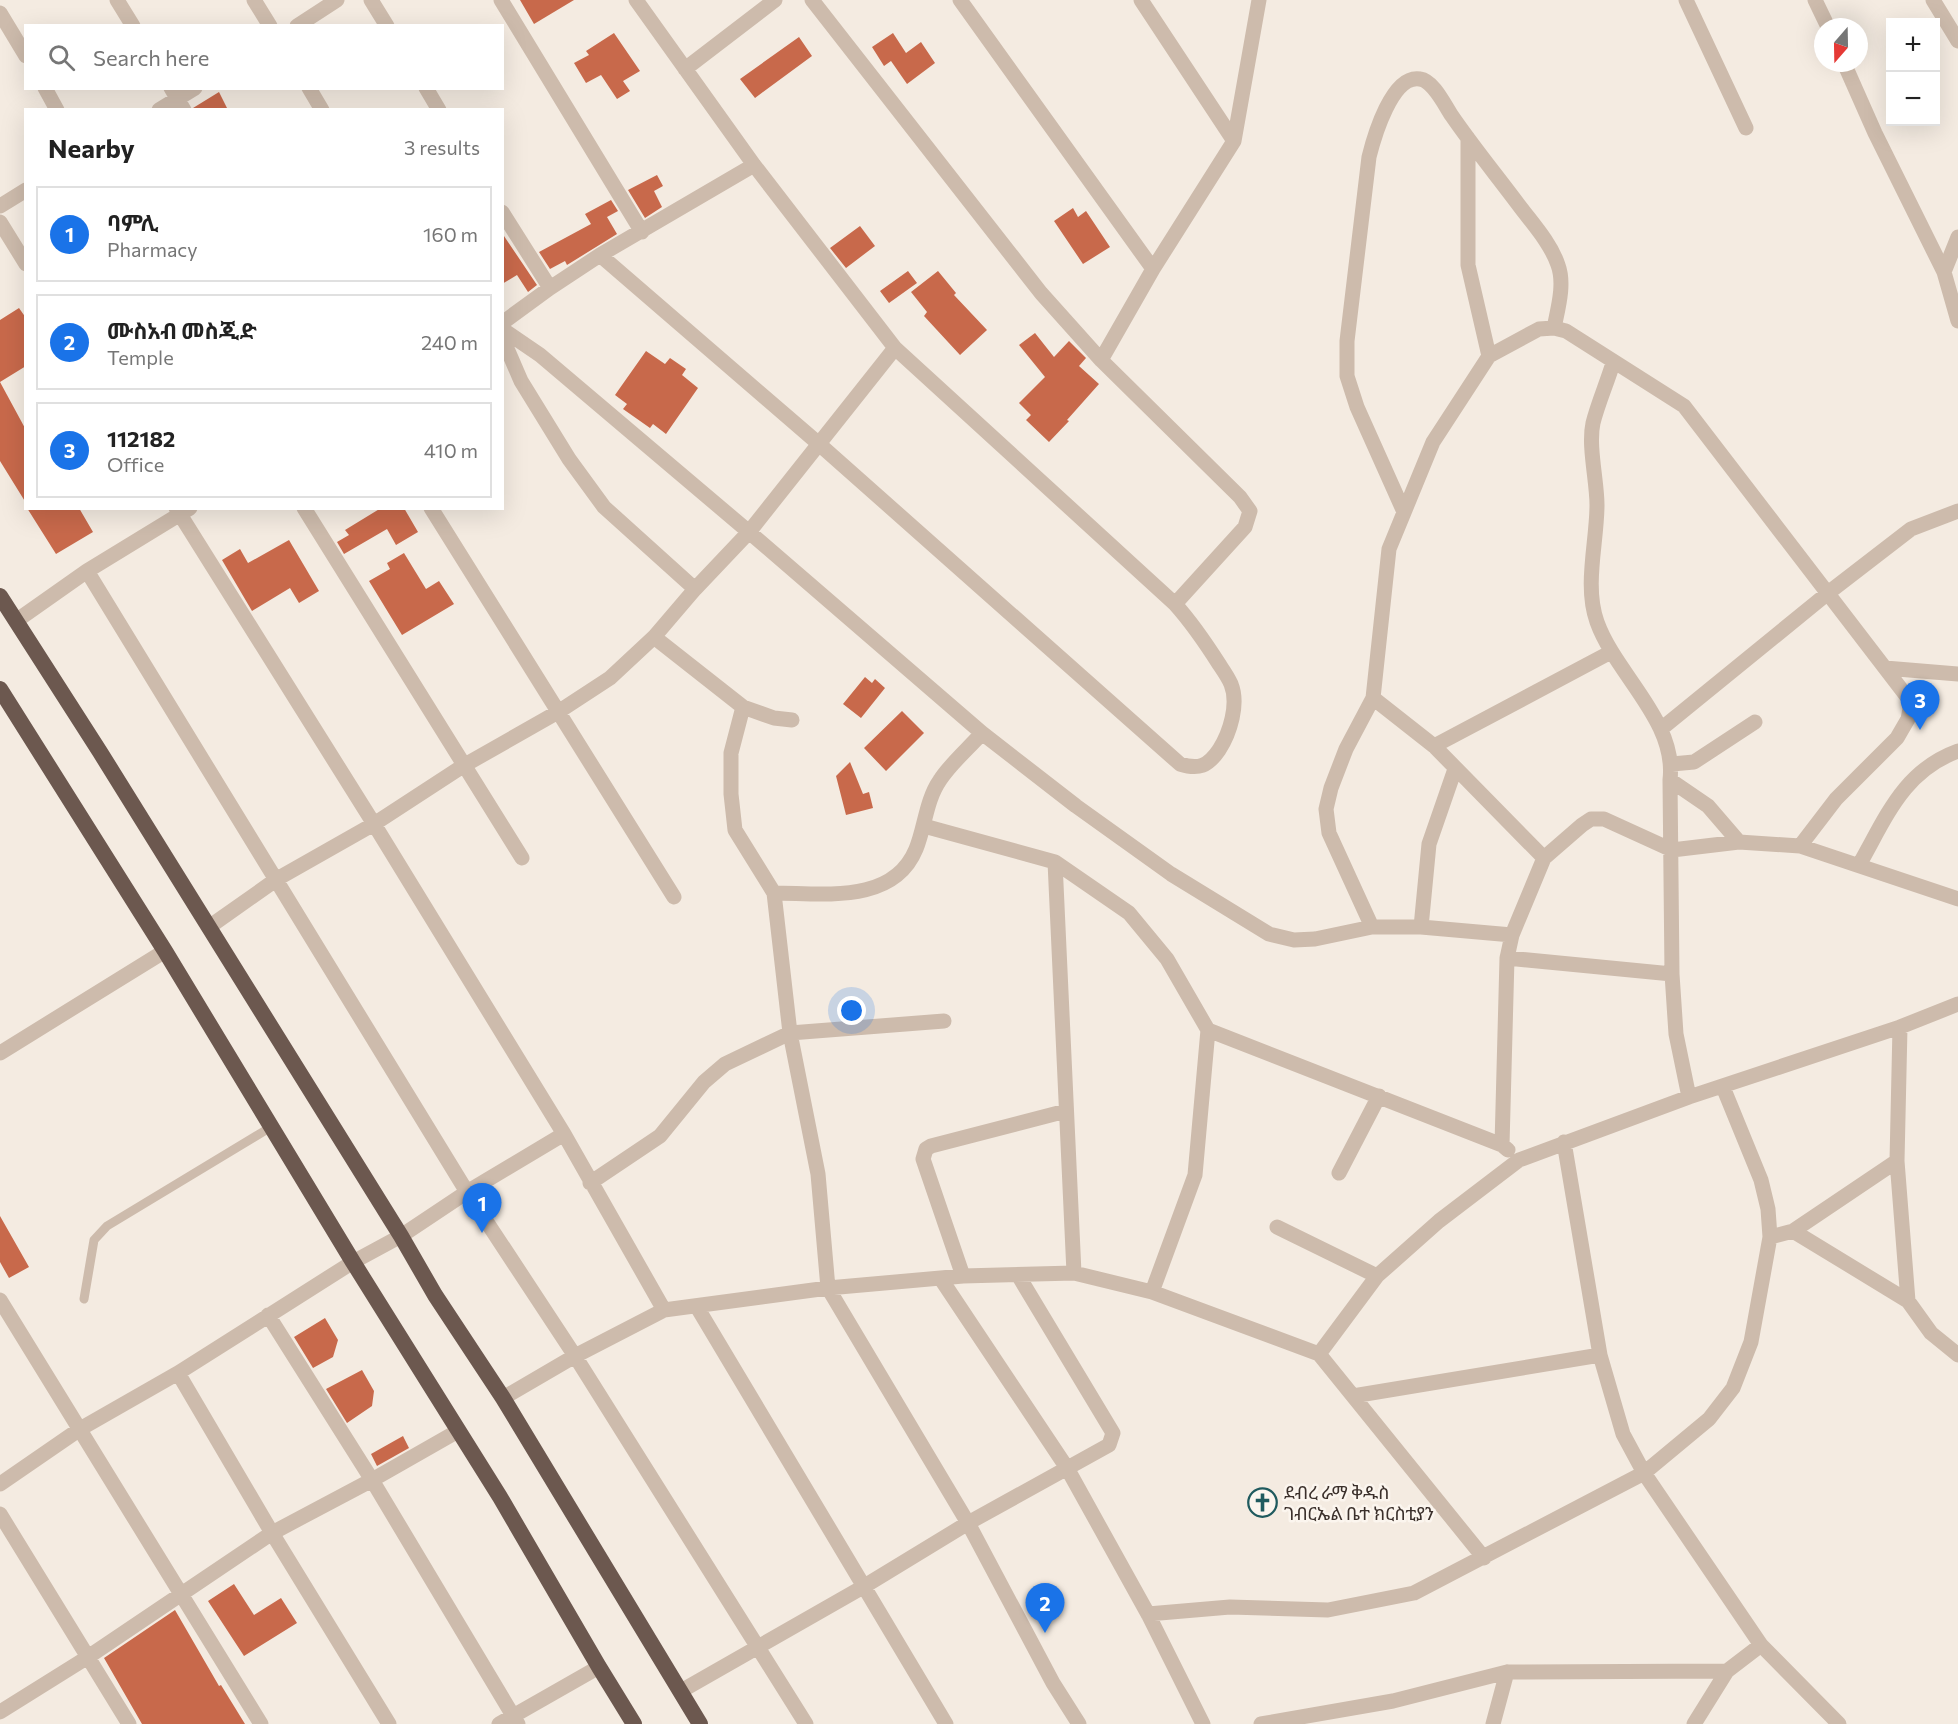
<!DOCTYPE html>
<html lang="en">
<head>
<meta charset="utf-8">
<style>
  :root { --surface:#fff; --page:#f2f2f2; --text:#222; --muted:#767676; --line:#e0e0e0; --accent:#1a73e8 }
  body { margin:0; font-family:Commissioner,"Noto Sans Ethiopic",sans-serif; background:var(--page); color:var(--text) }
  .controls { position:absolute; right:18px; top:18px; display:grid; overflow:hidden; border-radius:0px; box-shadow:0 6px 24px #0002 }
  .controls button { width:54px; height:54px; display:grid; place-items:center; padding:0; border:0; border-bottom:2px solid var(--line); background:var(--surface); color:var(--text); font:30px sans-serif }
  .compass { position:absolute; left:1814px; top:18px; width:54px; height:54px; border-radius:50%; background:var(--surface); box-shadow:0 6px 24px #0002; rotate:200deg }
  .you { position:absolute; left:852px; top:1011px; width:21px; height:21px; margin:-15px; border:4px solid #fff; border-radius:50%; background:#1a73e8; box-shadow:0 0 0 9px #1a73e833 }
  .badge { display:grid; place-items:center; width:39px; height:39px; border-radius:50%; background:var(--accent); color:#fff; font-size:20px; font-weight:700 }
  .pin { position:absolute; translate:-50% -50px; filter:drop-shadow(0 2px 3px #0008) }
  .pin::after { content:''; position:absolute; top:32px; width:21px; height:18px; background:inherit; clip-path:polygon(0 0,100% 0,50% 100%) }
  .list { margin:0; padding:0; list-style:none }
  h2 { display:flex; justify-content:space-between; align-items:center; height:78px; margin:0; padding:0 24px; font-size:26px }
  h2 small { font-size:20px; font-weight:400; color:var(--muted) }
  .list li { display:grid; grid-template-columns:39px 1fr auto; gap:18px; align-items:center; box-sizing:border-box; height:96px; margin:0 12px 12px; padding:0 12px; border:2px solid var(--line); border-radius:0px }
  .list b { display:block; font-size:22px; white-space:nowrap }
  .list p { margin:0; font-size:20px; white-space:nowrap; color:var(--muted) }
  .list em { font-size:20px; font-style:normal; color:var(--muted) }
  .icon { flex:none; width:33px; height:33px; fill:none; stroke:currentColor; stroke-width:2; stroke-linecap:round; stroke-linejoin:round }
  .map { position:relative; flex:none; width:1958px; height:1724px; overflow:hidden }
  .search { position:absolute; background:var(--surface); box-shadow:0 6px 24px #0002; left:24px; top:24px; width:480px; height:66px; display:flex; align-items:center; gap:15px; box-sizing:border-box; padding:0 21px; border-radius:0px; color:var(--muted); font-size:22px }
  .panel { position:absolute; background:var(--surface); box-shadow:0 6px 24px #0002; left:24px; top:108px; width:480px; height:402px; border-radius:0px }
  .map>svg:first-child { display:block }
  .building { fill:#c8694b }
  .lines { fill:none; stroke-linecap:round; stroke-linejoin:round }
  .service { stroke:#cdbbac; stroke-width:9 }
  .minor { stroke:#cdbbac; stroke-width:15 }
  .trunk { stroke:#6c584f; stroke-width:16 }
  .labels { text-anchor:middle; stroke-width:5; stroke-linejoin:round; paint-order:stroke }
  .poi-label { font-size:18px; fill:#3b302b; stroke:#fbf5ee; text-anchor:start }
</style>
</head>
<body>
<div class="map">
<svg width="1958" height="1724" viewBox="0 0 1958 1724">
  <rect width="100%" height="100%" fill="#f4ebe1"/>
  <path class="building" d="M520 0H574L534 24Z
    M614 33 640 71 623 81 630 91 617 99 601 75 586 83 574 63 589 55 586 51Z
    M893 33 906 53 921 42 935 63 907 84 891 61 884 66 872 47Z
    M799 37 812 56 755 98 740 79Z
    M219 92 228 110H194L193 108Z
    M657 175 663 186 654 191 662 207 645 218 628 190Z
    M611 200 618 211 607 217 617 234 567 265 565 261 550 269 539 252 591 224 585 214Z
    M1073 208 1078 217 1086 211 1110 247 1083 264 1054 221Z
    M860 226 875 246 846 268 830 248Z
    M502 233 537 285 528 292 517 275 502 284Z
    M908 271 917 283 889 303 880 291Z
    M938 271 956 293 954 295 987 330 960 355 924 316 927 312 911 292Z
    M19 308 26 318V366L0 382 26 430V503L0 461V320Z
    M1035 333 1054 357 1069 341 1086 358 1079 366 1099 384 1067 420 1069 421 1049 442 1026 420 1031 415 1019 403 1045 377 1019 345Z
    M646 351 665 364 670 358 686 369 682 375 698 388 666 434 653 424 650 428 623 409 627 404 615 395Z
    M27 508H79L93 532 56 554Z
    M381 508H404L418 532 396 545 387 529 344 554 337 542 349 535 345 530Z
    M289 540 319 591 299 603 290 588 252 611 222 560 240 549 248 563Z
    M404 553 426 589 439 581 454 604 402 635 369 581 390 569 387 563Z
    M865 677 872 683 875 679 885 688 861 718 843 704Z
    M902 711 924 733 886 771 864 748Z
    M850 762 863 794 869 792 873 808 846 815 836 776Z
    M0 1216 29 1267 9 1278 0 1262Z
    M325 1318 338 1340 333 1357 313 1368 294 1337Z
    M362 1370 374 1391 372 1406 347 1423 326 1389Z
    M403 1436 409 1448 377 1466 371 1454Z
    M234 1584 254 1615 281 1598 297 1623 244 1656 208 1601Z
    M175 1610 219 1686 221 1685 245 1724H142L104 1658Z"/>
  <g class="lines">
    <path class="service" d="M84 1299 94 1240 107 1226 271 1127"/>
    <path class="minor" d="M117 0 133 26
      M254 0 270 26
      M371 0 387 26
      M501 0 642 232
      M812 0 1041 293 1101 360 1240 497 1250 511 1245 527 1175 604
      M960 0 1153 269
      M1141 0 1234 141
      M1686 0 1746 128
      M1815 0 1828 27
      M1933 0 1958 41
      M0 13 26 56
      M297 26 337 0
      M1844 63 1875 133 1944 272
      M685 69 775 0
      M45 88 57 110
      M171 88 184 110
      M309 88 322 110
      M426 88 439 110
      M159 110 195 88
      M1468 138V265L1489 356
      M0 206 26 190
      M502 212 550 288
      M0 222 26 264
      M1958 237 1944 272 1958 321
      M600 255 819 444 1180 764C1199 770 1208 766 1219 750 1230 733 1239 704 1231 684 1228 677 1223 670 1219 664 1205 642 1192 623 1175 604L895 348 754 165 636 0
      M502 323 550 288 600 255 754 165
      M502 329 540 355 749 532 982 733 1076 806 1171 874 1269 934 1294 940 1315 939 1372 927
      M502 337 521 381 569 459 604 507 695 589
      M1101 360 1153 269 1234 141 1259 0
      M1613 363C1607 383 1598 403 1593 423 1588 446 1597 481 1597 505 1597 542 1584 586 1597 622 1616 675 1677 721 1670 780L1672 974 1676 1034 1689 1097
      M176 508 374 824 564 1134 664 1310
      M304 508 522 858
      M431 508 674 897
      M1404 512 1357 407 1347 376V341L1369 157C1374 137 1392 74 1420 79 1434 81 1445 106 1452 116 1474 148 1498 177 1521 208 1534 225 1551 244 1558 265 1565 284 1558 308 1554 328
      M87 571 467 1192 575 1356 806 1724
      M16 621 87 571 190 508
      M654 637 743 707 731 753V794L735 830 774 893 790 1033 818 1174 828 1288 968 1523 1053 1683 1079 1724
      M1885 668 1958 674
      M1373 698 1434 746 1544 858
      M743 707 774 718 792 720
      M1661 729 1828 593 1911 529 1958 511
      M1434 746 1611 652
      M1672 764 1694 762 1755 722
      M1670 780 1708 806 1739 842
      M924 826 1055 862 1129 913 1167 959 1208 1030 1502 1145 1508 1150
      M1055 862 1074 1273
      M1859 865C1886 818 1903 771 1958 751
      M774 893C822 893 893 905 916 849 925 827 926 800 940 780 951 763 969 748 982 733
      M209 927 277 879 374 824 463 766 558 712 610 678 654 637 695 589 749 532 895 348
      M1421 927 1429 844 1455 769
      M1512 935 1421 927H1372L1329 833 1326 809 1331 788 1346 749 1373 698 1389 549 1433 442 1489 356 1539 329 1554 328 1566 331 1684 406 1908 698 1910 709 1908 719 1897 738 1836 799 1800 846
      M1507 958 1672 974
      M1900 1027 1897 1161 1908 1301
      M0 1053 165 951
      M1564 1142 1600 1355 1623 1434 1644 1473 1761 1645 1839 1724
      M1502 1145 1507 958 1512 935 1544 858 1582 825 1591 819H1604L1672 850 1739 842 1800 846 1958 899
      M1339 1173 1379 1096
      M590 1183 660 1136 704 1082 725 1064 790 1033 944 1021
      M1277 1227 1377 1276
      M1793 1231 1897 1161
      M1770 1237 1793 1231 1908 1301 1931 1333 1958 1355
      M963 1276 923 1159 926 1149 931 1146 1066 1111
      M941 1279 1067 1468 1148 1614 1203 1724
      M1152 1292 1195 1175 1208 1030
      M0 1300 261 1724
      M697 1307 946 1724
      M268 1315 372 1480 518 1724
      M1319 1354 1377 1276 1439 1221 1519 1160 1689 1097 1900 1027 1958 1004
      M178 1373 272 1533 389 1724
      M1353 1396 1600 1355
      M503 1398 575 1356 664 1310 828 1288 963 1276 1074 1273 1152 1292 1319 1354 1484 1558
      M0 1484 80 1429 178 1373 353 1262 401 1236 467 1192 564 1134
      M0 1514 129 1724
      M1148 1614 1230 1607 1328 1610 1414 1593 1644 1473 1709 1419 1733 1388 1751 1342 1770 1237 1768 1209 1761 1180 1723 1087
      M681 1691 863 1587 968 1523 1109 1445 1113 1433 1018 1275
      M0 1712 88 1657 272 1533 372 1480 458 1431
      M499 1724 599 1667
      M1261 1724 1393 1701 1507 1672 1727 1671
      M1493 1724 1507 1672
      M1694 1724 1727 1671 1761 1645"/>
    <path class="trunk" d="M0 596 100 752 401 1236 435 1295 503 1398 700 1724
      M0 689 165 951 353 1262 500 1497 599 1667 634 1724"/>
  </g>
  <defs>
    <symbol id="church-ring" viewBox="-11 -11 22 22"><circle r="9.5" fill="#fbf5ee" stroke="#1f5a5e" stroke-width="1.5"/><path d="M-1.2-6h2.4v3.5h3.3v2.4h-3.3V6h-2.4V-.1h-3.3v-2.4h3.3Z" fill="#1f5a5e"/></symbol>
  </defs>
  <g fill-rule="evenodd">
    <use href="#church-ring" x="1246" y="1486" width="33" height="33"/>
  </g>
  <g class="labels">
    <g class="poi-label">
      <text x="1284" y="1499">ደብረ ራማ ቅዱስ<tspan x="1284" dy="21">ገብርኤል ቤተ ክርስቲያን</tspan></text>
    </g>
  </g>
</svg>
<div class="controls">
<button>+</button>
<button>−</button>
</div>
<svg class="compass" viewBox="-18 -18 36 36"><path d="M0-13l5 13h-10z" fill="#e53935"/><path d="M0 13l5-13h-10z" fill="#767676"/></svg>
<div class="you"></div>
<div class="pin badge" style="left:482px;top:1233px">1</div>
<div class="pin badge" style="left:1045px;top:1633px">2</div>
<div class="pin badge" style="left:1920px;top:730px">3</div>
<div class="search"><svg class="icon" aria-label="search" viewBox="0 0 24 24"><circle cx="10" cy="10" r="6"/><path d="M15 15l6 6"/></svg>Search here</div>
<section class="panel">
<h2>Nearby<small>3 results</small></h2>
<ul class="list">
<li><span class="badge">1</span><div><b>ባምሊ</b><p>Pharmacy</p></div><em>160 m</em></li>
<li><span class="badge">2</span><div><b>ሙስአብ መስጂድ</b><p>Temple</p></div><em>240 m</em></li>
<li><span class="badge">3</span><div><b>112182</b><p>Office</p></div><em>410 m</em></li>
</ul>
</section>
</div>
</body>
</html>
